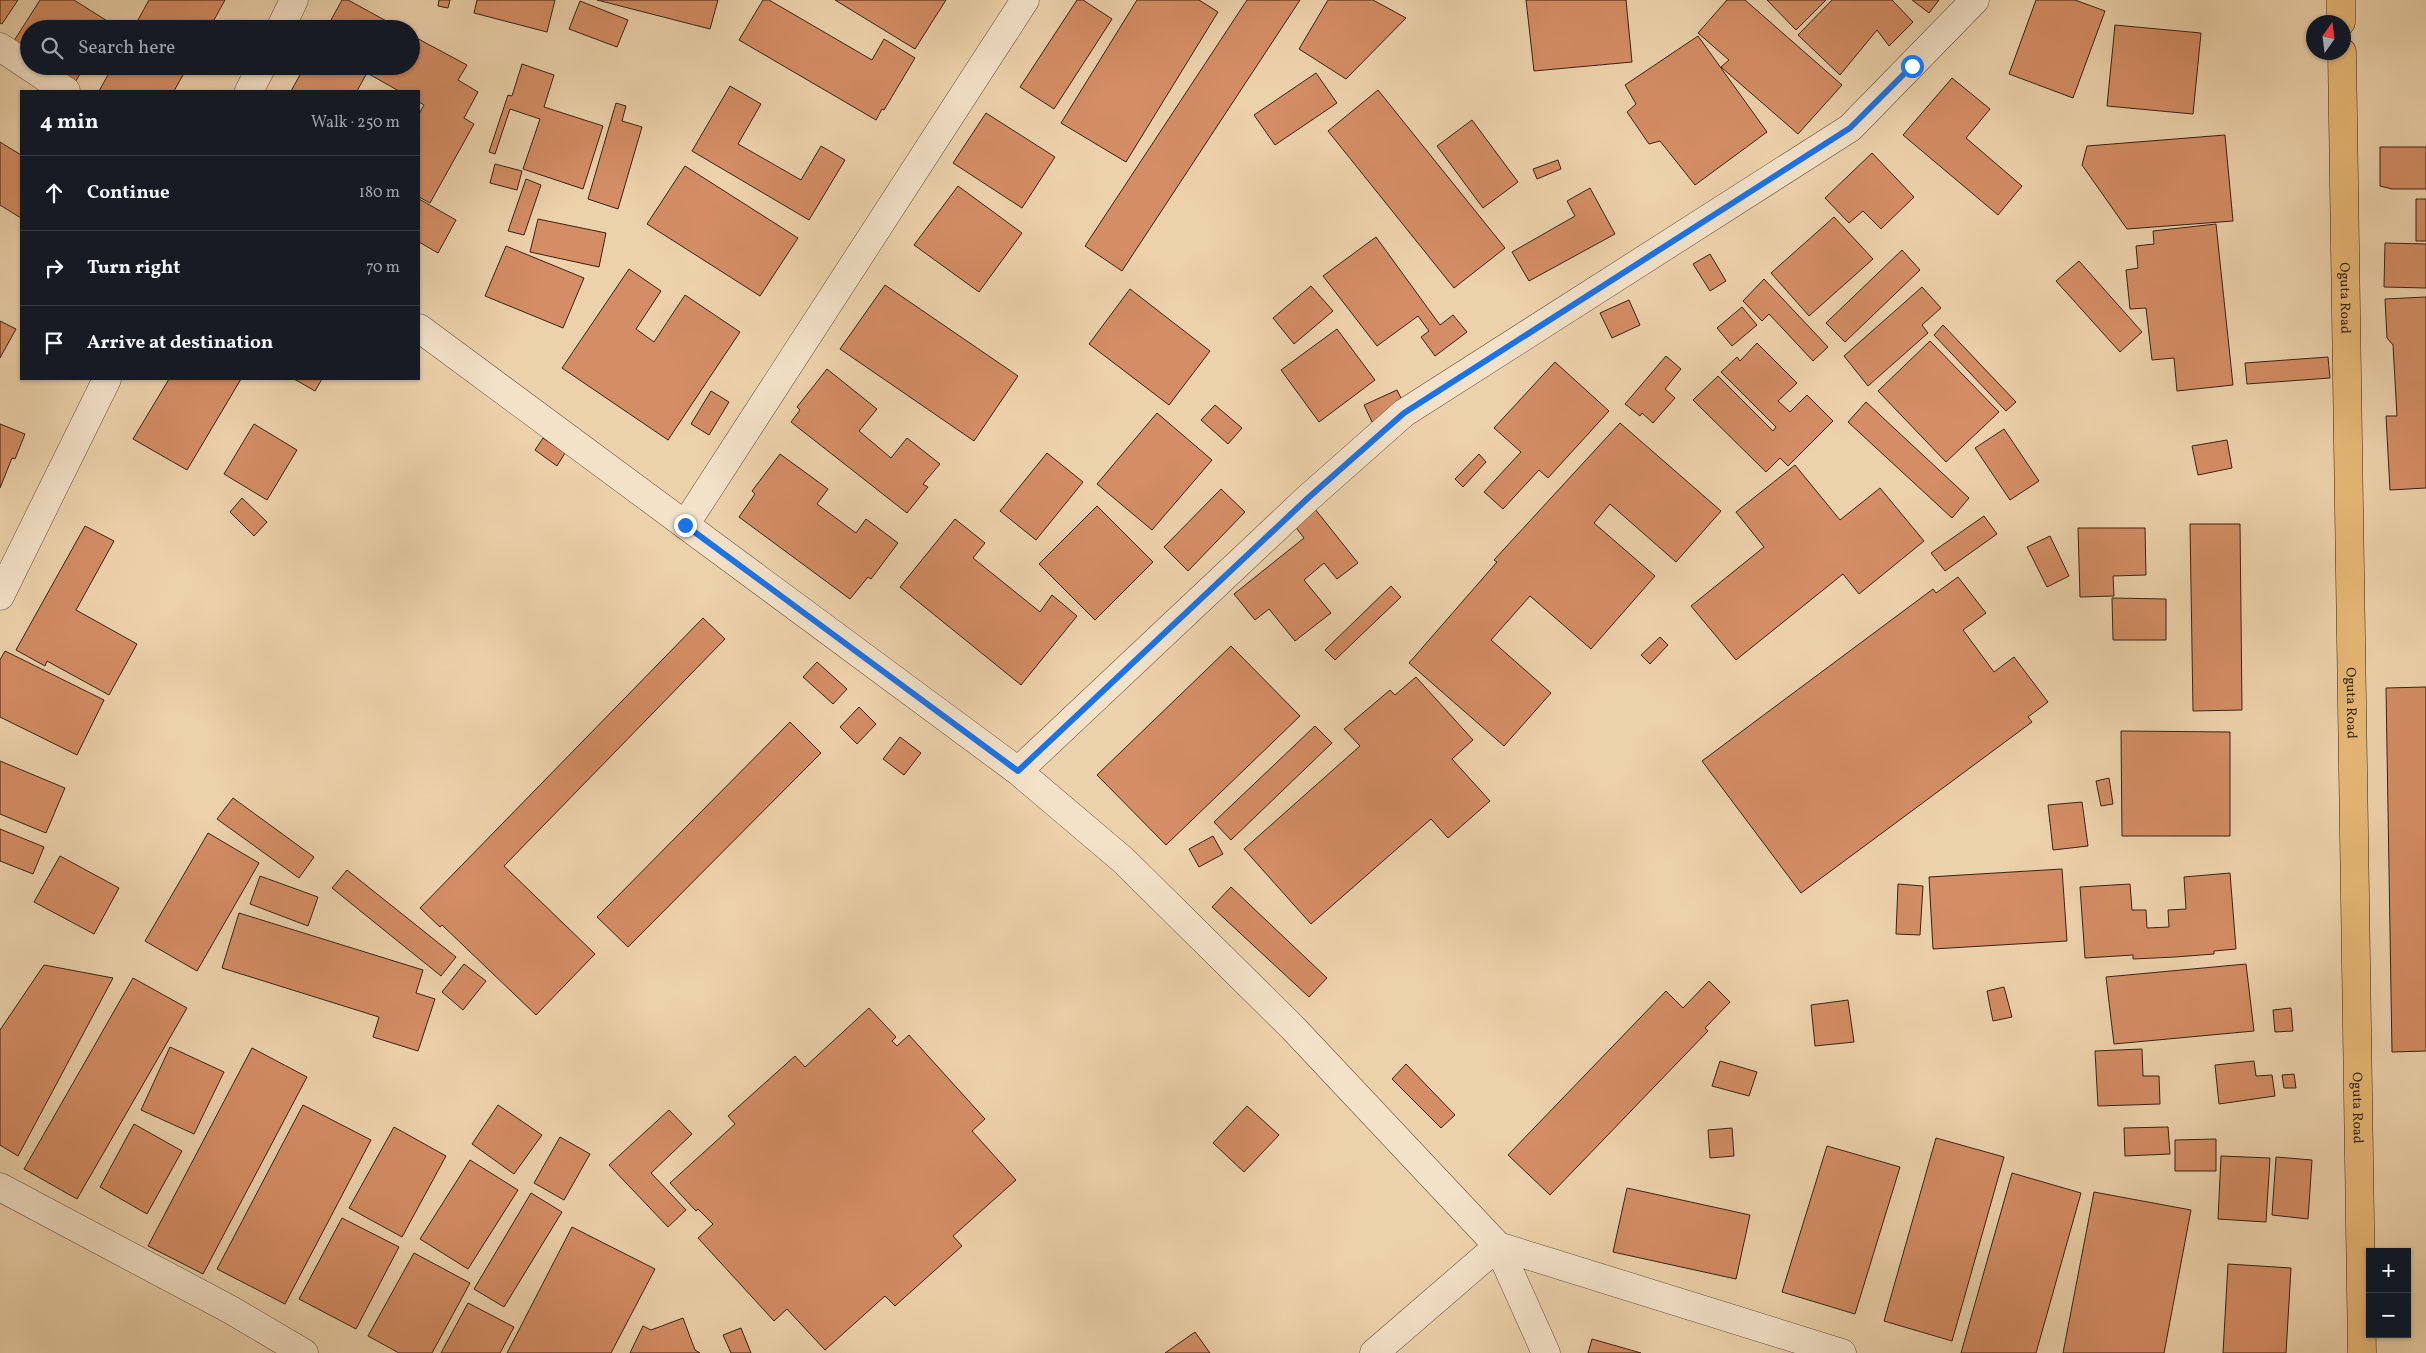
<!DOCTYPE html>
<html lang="en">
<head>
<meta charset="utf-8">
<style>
  :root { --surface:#171b24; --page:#20242c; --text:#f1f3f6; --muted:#9ea1a6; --line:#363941 }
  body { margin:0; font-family:Vollkorn,serif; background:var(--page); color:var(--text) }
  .controls { position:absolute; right:15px; bottom:15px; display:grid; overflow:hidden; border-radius:0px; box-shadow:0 1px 4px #0004 }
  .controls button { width:45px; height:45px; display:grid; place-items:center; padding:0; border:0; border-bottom:1px solid var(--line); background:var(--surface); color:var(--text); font:25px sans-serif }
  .compass { position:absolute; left:2306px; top:15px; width:45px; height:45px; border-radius:50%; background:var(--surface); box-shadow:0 1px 4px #0004; rotate:14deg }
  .stop { position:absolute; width:15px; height:15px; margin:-11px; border:4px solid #1a73e8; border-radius:50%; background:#fff }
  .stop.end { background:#1a73e8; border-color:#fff; box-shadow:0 1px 5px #0008 }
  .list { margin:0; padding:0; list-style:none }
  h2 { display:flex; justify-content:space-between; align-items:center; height:65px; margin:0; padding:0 20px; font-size:21px }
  h2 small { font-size:16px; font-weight:400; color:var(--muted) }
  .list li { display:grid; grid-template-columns:32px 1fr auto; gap:15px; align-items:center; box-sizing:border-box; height:75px; padding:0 20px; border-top:1px solid var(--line) }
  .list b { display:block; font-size:19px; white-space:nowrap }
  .list em { font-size:16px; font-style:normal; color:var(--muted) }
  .icon { flex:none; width:28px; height:28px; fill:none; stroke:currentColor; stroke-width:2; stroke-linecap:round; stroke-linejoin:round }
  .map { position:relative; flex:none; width:2426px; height:1353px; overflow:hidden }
  .search { position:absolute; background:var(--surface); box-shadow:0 1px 4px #0004; left:20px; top:20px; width:400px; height:55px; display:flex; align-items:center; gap:12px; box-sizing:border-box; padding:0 18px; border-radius:28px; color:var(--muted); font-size:19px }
  .panel { position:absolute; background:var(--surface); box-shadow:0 1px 4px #0004; left:20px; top:90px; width:400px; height:290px; border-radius:0px }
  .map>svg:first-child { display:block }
  .building { fill:#d48d64; stroke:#362315 }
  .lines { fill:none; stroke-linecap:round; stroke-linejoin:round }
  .minor-casing { stroke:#644f3a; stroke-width:29 }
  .major-casing { stroke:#362315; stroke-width:29 }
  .minor { stroke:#f3e2c8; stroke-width:28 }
  .major { stroke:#e6b976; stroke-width:28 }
  .route { stroke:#1a73e8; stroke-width:6 }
  .labels { text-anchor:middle; stroke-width:5; stroke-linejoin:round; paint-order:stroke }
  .street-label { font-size:14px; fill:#362315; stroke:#f3e2c8 }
</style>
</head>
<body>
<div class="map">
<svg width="2426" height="1353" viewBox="0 0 2426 1353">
  <rect width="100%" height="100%" fill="#ecd2ab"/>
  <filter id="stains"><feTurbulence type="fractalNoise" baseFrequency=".004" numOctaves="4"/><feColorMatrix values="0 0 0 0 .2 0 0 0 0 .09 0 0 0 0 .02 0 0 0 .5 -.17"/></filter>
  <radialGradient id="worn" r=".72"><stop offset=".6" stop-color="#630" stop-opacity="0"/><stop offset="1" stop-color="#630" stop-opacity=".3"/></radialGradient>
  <path class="building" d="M0 0H18L2 24 0 23Z
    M40 0H74L112 24 109 29H29V59L10 47Z
    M149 0H225L209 29H133Z
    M342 0H348L401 29H326Z
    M439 0H450L448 8 438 6Z
    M477 0H555L547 32 474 13Z
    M597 0H718L710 29Z
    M763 0H769L872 60 884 39 915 58 884 110 882 109 876 120 739 40Z
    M835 0H946L915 49Z
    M1077 0H1083L1112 19 1054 109 1020 87Z
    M1137 0H1199L1218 12 1126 162 1061 123Z
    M1247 0H1300L1122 271 1085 246Z
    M1328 0H1373L1406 18 1346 79 1299 49Z
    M1526 0H1626L1632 62 1534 71Z
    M1727 0H1745L1842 85 1798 134 1721 67 1729 60 1698 33Z
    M1767 0H1826L1796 30Z
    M1832 0H1892L1913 22 1889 46 1877 30 1840 75 1798 35Z
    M1912 0H1939L1929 13Z
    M2036 0H2075L2105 11 2073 98 2009 74Z
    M580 1 628 20 617 47 569 29Z
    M2115 25 2201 33 2193 114 2107 106Z
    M411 35 467 65 458 80 478 92 464 118 474 124 430 203 419 197V114L424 105 419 102V91H399L367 73 357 91H291L305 66H411Z
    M1698 36 1767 132 1695 185 1660 141 1649 144 1627 112 1636 104 1625 85Z
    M522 64 554 75 544 107 603 126 583 189 523 169 540 119 510 109 495 154 489 152 508 95 512 96Z
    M40 66H85L72 87Z
    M113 66H188L174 91H99Z
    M1316 73 1337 103 1275 145 1254 115Z
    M1952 78 1990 109 1966 138 2022 186 1998 215 1903 135Z
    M730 86 761 104 738 144 801 180 821 146 845 160 809 220 692 151Z
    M1378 90 1505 248 1454 288 1328 131Z
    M616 103 626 106 622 121 642 127 618 209 588 199Z
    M986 113 1055 157 1022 208 953 163Z
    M1472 120 1518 182 1483 208 1437 146Z
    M2225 135 2233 221 2127 229 2082 165 2087 146Z
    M0 142 21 155V218L0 205Z
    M2380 147H2426V189H2392L2380 186Z
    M1872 153 1914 197 1881 229 1863 211 1849 223 1825 198Z
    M1558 160 1561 169 1537 179 1533 169Z
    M495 164 522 171 517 190 490 183Z
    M685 166 798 238 760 296 647 224Z
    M526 179 541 185 524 235 508 231Z
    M958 186 1022 233 979 292 914 245Z
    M1590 188 1615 234 1529 281 1512 252 1575 216 1567 201Z
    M419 199 456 220 438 253 419 242Z
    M2416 199H2426V241H2416Z
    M1834 217 1873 259 1809 316 1771 273Z
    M538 219 606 233 599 267 530 252Z
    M2216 224 2233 385 2177 391 2174 358 2152 360 2146 308 2130 309 2126 270 2138 268 2136 246 2154 244 2153 231Z
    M1376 237 1440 325 1453 315 1467 332 1435 356 1421 337 1429 331 1418 316 1377 346 1323 276Z
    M2385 243 2426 244V288L2384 287Z
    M506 246 584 278 563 328 485 296Z
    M1902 250 1920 270 1845 342 1826 323Z
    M1710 254 1726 281 1710 291 1693 264Z
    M2079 261 2142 332 2120 352 2056 281Z
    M629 269 661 291 636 329 654 342 685 295 740 332 668 440 562 368Z
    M1764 279 1828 347 1813 361 1769 314 1762 321 1743 301Z
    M885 285 1018 376 974 441 840 349Z
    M1311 286 1333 311 1294 344 1273 318Z
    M1922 287 1941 308 1922 325 1928 333 1868 386 1844 356Z
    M1130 289 1210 351 1169 405 1089 344Z
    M2426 297V488L2390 490 2386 416H2397L2393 345 2387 338 2385 299Z
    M1629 300 1640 325 1612 338 1600 313Z
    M1742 307 1757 325 1732 346 1717 328Z
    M0 321 16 329 0 358Z
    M1943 325 2016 402 2006 411 1934 335Z
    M1337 329 1375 380 1319 422 1281 370Z
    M1930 341 1999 412 1946 462 1878 391Z
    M1757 343 1797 383 1778 401 1790 412 1807 395 1833 421 1788 466 1780 458 1766 472 1693 400 1718 376 1773 431 1776 427 1721 372 1737 357 1740 361Z
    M1666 356 1681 369 1665 389 1675 398 1653 423 1642 413 1640 416 1625 404Z
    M2328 357 2330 378 2247 384 2245 363Z
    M1555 362 1609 411 1548 478 1539 470 1503 509 1484 492 1521 452 1494 428Z
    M827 369 877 409 859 431 891 458 907 438 940 464 923 484 928 487 907 513 791 422 800 410 797 407Z
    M169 379H241L187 470 133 439Z
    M294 379H322L315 391Z
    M1397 390 1405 406 1372 422 1364 405Z
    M711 391 729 402 709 435 691 424Z
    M1866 402 1969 498 1952 518 1848 422Z
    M1215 405 1242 428 1228 444 1201 420Z
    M1157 413 1212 460 1152 530 1097 484Z
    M1620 423 1721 511 1676 562 1610 504 1594 523 1655 576 1591 649 1530 596 1491 640 1551 693 1504 746 1409 663 1497 562 1494 560Z
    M0 424 25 434 15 459 12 458 0 488Z
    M254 424 297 450 267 500 224 474Z
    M2004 429 2039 481 2010 500 1975 448Z
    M543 438 565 453 557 466 535 450Z
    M2227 440 2232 468 2198 475 2192 446Z
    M1047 453 1083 482 1036 540 1000 511Z
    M780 454 828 489 817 504 856 533 866 519 898 543 871 579 868 577 850 599 739 517 755 494 752 491Z
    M1479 454 1486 462 1463 487 1455 479Z
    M1795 465 1840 520 1880 488 1924 541 1859 594 1843 574 1736 660 1691 606 1764 547 1736 512Z
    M1221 489 1245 512 1188 571 1164 547Z
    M242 498 267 522 254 536 230 512Z
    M1097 506 1153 562 1095 620 1039 564Z
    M1315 509 1358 563 1337 579 1324 563 1304 580 1331 613 1295 641 1269 609 1255 620 1234 594 1304 538 1294 525Z
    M1984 516 1997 534 1945 571 1931 553Z
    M955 519 985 543 973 558 1040 612 1052 595 1077 616 1021 685 900 587Z
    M2190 524H2240L2242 710 2193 711Z
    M85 526 114 541 76 610 137 644 109 695 47 661 45 666 16 650Z
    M2078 528H2145L2146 575 2113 576 2114 596 2080 597Z
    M2050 536 2069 576 2047 587 2027 547Z
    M1958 577 1986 613 1963 630 1994 672 2014 657 2048 702 2028 717 2032 722 1801 893 1702 761 1933 589 1936 593Z
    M1391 586 1401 597 1335 660 1325 650Z
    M2112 598 2166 599V640H2113Z
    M703 618 725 639 504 866 595 954 536 1015 442 925 440 927 420 908Z
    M1660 637 1668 645 1650 664 1641 655Z
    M1231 646 1300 716 1166 845 1097 775Z
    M5 651 104 700 77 755 0 717V660Z
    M817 662 847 689 833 704 803 677Z
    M1416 677 1473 740 1452 759 1490 801 1448 838 1431 819 1311 924 1244 849 1360 746 1344 729 1390 690 1395 695Z
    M2426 687V1051L2392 1052 2386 688Z
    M859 707 876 724 857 744 840 727Z
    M790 722 821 753 628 947 597 917Z
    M1315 726 1332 743 1231 840 1214 822Z
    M2121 731 2230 732V836H2122Z
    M900 737 921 753 904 775 883 759Z
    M0 761 65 788 46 833 0 814Z
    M2109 778 2113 804 2101 806 2096 781Z
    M233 798 314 857 299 878 217 819Z
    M2082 802 2088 846 2053 850 2048 805Z
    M0 829 44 847 33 874 0 861Z
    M208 833 259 863 197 971 145 941Z
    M1213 836 1223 854 1199 867 1189 849Z
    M60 856 119 888 94 934 34 902Z
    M2062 869 2067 941 1933 949 1929 877Z
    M347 870 456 957 441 976 332 888Z
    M2230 873 2236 949 2214 951V954L2175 957 2133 959V955L2085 958 2080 887 2130 884 2132 910H2146L2147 928 2169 927 2168 910 2186 909 2184 877Z
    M260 876 318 897 308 926 250 904Z
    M1898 884 1923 886 1920 935 1896 934Z
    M1231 887 1327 978 1309 997 1212 907Z
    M239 913 423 970 416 993 435 999 418 1051 373 1037 379 1017 222 968Z
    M464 964 486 981 463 1010 442 992Z
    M2246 964 2254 1031 2114 1044 2106 977Z
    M44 965 113 978 18 1156 0 1145V1030Z
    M133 978 187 1008 77 1199 24 1169Z
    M1709 981 1730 1002 1705 1028 1708 1031 1550 1195 1508 1155 1666 991 1683 1008Z
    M2004 987 2012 1017 1993 1021 1987 991Z
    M1848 1000 1854 1042 1815 1046 1811 1005Z
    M869 1008 896 1037 892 1041 897 1046 909 1035 985 1119 972 1131 1016 1180 953 1236 962 1246 895 1306 885 1296 825 1350 787 1309 774 1321 698 1238 713 1224 698 1209 696 1211 670 1183 735 1124 728 1116 795 1056 805 1067Z
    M2291 1008 2293 1031 2275 1032 2273 1010Z
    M170 1047 224 1072 194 1134 141 1110Z
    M252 1048 307 1077 203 1274 148 1246Z
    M2142 1049 2143 1076H2159L2160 1104 2098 1106 2095 1051Z
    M1720 1061 1757 1072 1749 1096 1712 1086Z
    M2254 1061 2256 1076 2272 1075 2275 1096 2219 1104 2215 1065Z
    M1406 1064 1455 1115 1441 1128 1392 1079Z
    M2294 1074 2296 1088H2284L2282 1075Z
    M303 1105 371 1140 285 1304 217 1269Z
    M498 1105 542 1135 514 1174 472 1144Z
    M1247 1106 1279 1135 1244 1172 1213 1143Z
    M669 1110 692 1134 651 1173 686 1210 668 1227 609 1165Z
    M134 1124 182 1151 147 1214 100 1187Z
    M394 1127 446 1156 402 1237 349 1208Z
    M2168 1127 2170 1154 2125 1156 2124 1128Z
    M1732 1128 1734 1156 1710 1158 1708 1130Z
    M560 1137 590 1154 564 1200 534 1183Z
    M1936 1138 2004 1157 1952 1341 1884 1321Z
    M2216 1139V1171H2175V1140Z
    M1827 1146 1900 1167 1855 1314 1782 1292Z
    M2221 1156 2270 1158 2266 1222 2218 1219Z
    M2276 1157 2312 1160 2308 1219 2272 1215Z
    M470 1160 518 1190 468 1269 420 1239Z
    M2012 1173 2081 1193 2036 1353H1961Z
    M1627 1188 1750 1215 1736 1279 1613 1252Z
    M2094 1192 2191 1210 2164 1353H2063Z
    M531 1193 562 1212 504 1307 474 1289Z
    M342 1218 399 1247 356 1329 299 1299Z
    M572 1227 655 1269 611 1353H507Z
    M414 1253 470 1283 432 1353H399L368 1336Z
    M2228 1264 2291 1268 2286 1353H2223Z
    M468 1303 514 1327 500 1353H441Z
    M683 1318 695 1350 700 1353H630L643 1326 651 1330Z
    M741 1328 751 1353H731L723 1335Z
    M1195 1332 1210 1353H1165Z
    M1592 1339 1641 1353H1588Z"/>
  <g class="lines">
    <defs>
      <path id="minor" d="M280 29 294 0
        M0 47 66 91
        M249 91 262 66
        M419 328 1018 771 1123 860 1293 1028 1498 1246 1842 1353
        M685 525 1025 0
        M0 596 107 379
        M1018 771 1308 498 1404 413 1850 128 1975 0
        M0 1187 231 1310 304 1353
        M1374 1353 1498 1246 1546 1353"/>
      <g id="major">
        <path d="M2341 0V22"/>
        <path id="s1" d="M2342 52 2362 1353"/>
      </g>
    </defs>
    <use href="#minor" class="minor-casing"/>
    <use href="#major" class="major-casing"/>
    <use href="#minor" class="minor"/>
    <use href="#major" class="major"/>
  </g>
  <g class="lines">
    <path class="route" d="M685 525 1018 771 1308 498 1404 413 1850 128 1912 66"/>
  </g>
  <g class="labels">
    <g class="street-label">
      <text dy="5" stroke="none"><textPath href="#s1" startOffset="246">Oguta Road</textPath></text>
      <text dy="5" stroke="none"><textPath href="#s1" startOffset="651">Oguta Road</textPath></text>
      <text dy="5" stroke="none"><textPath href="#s1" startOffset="1056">Oguta Road</textPath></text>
    </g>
  </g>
  <rect width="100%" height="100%" filter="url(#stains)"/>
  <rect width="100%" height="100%" fill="url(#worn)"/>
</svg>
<div class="controls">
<button>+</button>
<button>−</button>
</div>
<svg class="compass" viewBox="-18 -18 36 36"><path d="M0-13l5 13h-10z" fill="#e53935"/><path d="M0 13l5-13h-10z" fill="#9ea1a6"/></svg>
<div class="stop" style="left:1912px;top:66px"></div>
<div class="stop end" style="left:685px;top:525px"></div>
<div class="search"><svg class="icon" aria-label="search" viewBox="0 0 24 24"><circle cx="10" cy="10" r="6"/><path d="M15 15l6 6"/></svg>Search here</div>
<section class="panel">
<h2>4 min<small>Walk · 250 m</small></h2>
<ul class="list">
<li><svg class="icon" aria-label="ahead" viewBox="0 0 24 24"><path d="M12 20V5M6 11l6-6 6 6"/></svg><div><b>Continue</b></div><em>180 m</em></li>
<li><svg class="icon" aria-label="right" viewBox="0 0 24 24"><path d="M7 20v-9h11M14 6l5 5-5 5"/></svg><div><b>Turn right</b></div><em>70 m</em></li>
<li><svg class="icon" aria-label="arrive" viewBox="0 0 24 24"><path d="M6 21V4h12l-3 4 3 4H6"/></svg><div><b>Arrive at destination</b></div></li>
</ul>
</section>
</div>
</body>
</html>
